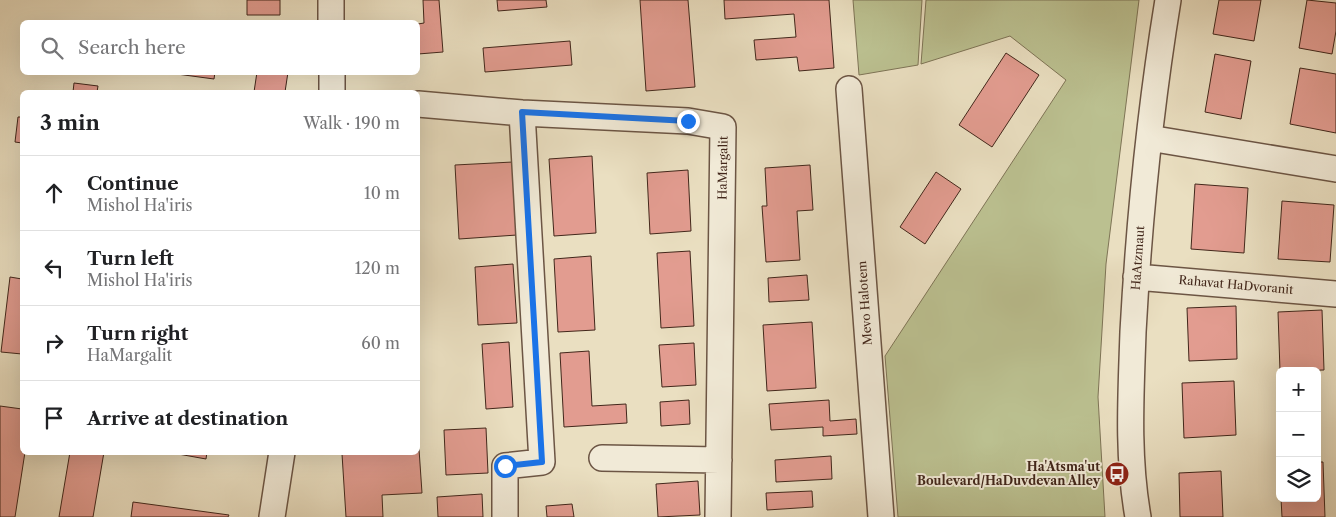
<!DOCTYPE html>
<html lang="en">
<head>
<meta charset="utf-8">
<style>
  :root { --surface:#fff; --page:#f6f6f6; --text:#202124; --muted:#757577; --line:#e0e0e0 }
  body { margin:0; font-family:"Libre Caslon Text",serif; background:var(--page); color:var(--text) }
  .controls { position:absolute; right:15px; bottom:15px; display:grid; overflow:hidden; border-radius:8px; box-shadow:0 5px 20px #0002 }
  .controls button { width:45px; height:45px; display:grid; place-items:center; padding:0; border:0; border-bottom:1px solid var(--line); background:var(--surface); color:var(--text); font:25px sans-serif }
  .stop { position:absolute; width:15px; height:15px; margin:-11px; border:4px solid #1a73e8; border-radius:50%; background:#fff }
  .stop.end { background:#1a73e8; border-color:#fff; box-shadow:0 1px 5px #0008 }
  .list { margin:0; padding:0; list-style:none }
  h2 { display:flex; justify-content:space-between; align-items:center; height:65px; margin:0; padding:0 20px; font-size:21px }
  h2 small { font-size:16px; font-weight:400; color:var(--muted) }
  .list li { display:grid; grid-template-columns:32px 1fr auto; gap:15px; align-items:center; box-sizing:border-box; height:75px; padding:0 20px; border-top:1px solid var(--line) }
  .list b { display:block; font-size:19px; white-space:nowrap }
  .list p { margin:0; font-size:16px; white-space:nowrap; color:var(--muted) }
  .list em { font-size:16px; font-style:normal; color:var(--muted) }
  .icon { flex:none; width:28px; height:28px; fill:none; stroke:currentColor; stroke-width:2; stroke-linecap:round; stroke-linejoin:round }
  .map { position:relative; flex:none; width:1336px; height:517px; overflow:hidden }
  .search { position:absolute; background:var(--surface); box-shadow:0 5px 20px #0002; left:20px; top:20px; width:400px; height:55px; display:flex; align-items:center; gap:12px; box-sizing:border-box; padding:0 18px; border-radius:8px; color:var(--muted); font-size:19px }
  .panel { position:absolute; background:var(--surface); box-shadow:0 5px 20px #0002; left:20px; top:90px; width:400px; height:365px; border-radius:8px }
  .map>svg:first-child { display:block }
  .green { fill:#bbc090; stroke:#7e7456 }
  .building { fill:#e29c90; stroke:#42271b }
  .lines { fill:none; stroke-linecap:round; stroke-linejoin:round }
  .minor-casing { stroke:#6c5544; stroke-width:28 }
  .minor { stroke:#f1ead7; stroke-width:25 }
  .route { stroke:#1a73e8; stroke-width:6 }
  .labels { text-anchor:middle; stroke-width:4; stroke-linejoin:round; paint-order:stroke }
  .street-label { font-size:12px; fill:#42271b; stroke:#f1ead7 }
  .poi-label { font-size:12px; font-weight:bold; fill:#42271b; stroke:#f1ead7; text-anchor:end }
</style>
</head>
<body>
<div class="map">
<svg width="1336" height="517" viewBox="0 0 1336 517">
  <rect width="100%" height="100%" fill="#eadfc1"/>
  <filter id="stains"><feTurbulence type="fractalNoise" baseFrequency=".004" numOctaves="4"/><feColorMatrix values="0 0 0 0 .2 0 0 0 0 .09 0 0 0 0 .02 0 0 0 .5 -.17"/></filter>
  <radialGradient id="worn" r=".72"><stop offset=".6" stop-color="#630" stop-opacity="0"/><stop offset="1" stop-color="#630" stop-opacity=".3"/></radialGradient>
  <path class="green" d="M853 0H922L918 65 859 75Z
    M926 0H1139L1106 264 1098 397 1105 517H898L885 356 1066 80 1010 36 921 64Z"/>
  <path class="building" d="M247 0H280V15H247Z
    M423 0H439L443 52 418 54V24L424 23Z
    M497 0H546L547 7 498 11Z
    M640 0H688L695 87 646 91Z
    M724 0H829L834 68 799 71 797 57 756 60 754 40 796 37 794 14 725 19Z
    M1219 0H1261L1254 41 1213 34Z
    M1307 0 1336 3V31L1332 54 1299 48Z
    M570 41 572 65 485 72 483 48Z
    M1006 53 1039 75 992 147 959 125Z
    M1215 54 1251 61 1241 119 1205 112Z
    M1300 68 1336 74V133L1290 124Z
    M162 72H215L214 79Z
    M257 72H288L285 92H254Z
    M74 83 98 86 97 92H73Z
    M18 117H22V143L15 142Z
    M592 156 596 233 554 236 549 159Z
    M513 162 517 235 459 239 455 165Z
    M810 165 813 210 797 211 800 260 766 262 762 206H767L765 168Z
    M688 170 691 231 650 234 647 173Z
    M936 172 961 189 925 244 900 227Z
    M1195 184 1248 188 1244 253 1191 249Z
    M1282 201 1334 205 1330 262 1278 259Z
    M690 251 694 326 661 328 657 253Z
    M591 256 595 330 558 332 554 259Z
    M513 264 517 323 478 325 475 267Z
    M807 275 809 300 769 302 768 278Z
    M10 277 22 279V354L1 352Z
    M1236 306 1237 359 1189 361 1187 308Z
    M1322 310 1324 370 1280 371 1278 312Z
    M812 322 816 388 767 391 763 325Z
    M509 342 513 407 486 409 482 344Z
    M694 343 696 385 662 387 659 345Z
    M589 351 592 406 626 404 627 423 564 427 560 353Z
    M1234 381 1236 435 1184 438 1182 383Z
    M1317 389 1320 439H1317Z
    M1277 391H1280V440H1278Z
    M689 400 690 424 661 426 660 402Z
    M829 400 830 421 856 419 857 434 823 436V427L771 430 769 404Z
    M0 406 22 409V452H25L15 517H0Z
    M486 428 488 473 446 475 444 430Z
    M418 449H419L422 493 382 495 383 517H346L342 454 418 452Z
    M70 452H104L93 517H59Z
    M167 452H207L206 459Z
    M831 456 832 479 776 482 775 460Z
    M1317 462H1323L1325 517H1282L1281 498H1317Z
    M1221 471 1223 517H1180L1179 473Z
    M698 481 700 515 658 517 656 484Z
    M812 491 813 507 767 510 766 493Z
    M482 494 483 517H438L437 497Z
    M133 502 229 515 228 517H131Z
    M572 504 574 517H547L546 506Z"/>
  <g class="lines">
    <defs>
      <path id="minor" d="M331 0V22
        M332 72V92
        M849 89 881 517
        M418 104 522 113 688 121 723 127 718 517
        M1149 138 1336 169
        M1136 277 1336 294
        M602 458 719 460
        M272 517 282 452
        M505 517V466L542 462 522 113
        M1138 517C1127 455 1131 394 1133 332 1139 221 1150 110 1168 0"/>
    </defs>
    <use href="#minor" class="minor-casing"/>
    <use href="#minor" class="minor"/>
  </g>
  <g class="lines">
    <path class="route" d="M505 466 542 462 522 112 688 121"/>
  </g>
  <defs>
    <symbol id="bus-disc" viewBox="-11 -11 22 22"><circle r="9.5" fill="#8f2418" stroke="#f1ead7"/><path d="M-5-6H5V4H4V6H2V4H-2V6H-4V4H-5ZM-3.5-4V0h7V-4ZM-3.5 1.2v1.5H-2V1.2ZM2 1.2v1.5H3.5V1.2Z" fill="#fff"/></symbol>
  </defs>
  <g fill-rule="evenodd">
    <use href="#bus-disc" x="1103" y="460" width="28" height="28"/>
  </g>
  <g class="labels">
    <g class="street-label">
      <text transform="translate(723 168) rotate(-89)" y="4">HaMargalit</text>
      <text transform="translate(1138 258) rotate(-86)" y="4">HaAtzmaut</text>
      <text transform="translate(1236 285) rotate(5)" y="4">Rahavat HaDvoranit</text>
      <text transform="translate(865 303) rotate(-94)" y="4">Mevo Halotem</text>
    </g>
    <g class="poi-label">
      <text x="1100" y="471">Ha'Atsma'ut<tspan x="1100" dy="14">Boulevard/HaDuvdevan Alley</tspan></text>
    </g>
  </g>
  <rect width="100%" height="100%" filter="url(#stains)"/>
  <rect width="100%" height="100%" fill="url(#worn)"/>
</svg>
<div class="controls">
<button>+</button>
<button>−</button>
<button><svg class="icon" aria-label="layers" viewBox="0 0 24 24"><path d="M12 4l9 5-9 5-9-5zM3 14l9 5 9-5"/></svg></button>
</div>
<div class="stop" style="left:505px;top:466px"></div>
<div class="stop end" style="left:688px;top:121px"></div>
<div class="search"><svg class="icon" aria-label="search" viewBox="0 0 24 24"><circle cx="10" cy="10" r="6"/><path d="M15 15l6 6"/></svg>Search here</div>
<section class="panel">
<h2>3 min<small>Walk · 190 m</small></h2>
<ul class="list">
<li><svg class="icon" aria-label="ahead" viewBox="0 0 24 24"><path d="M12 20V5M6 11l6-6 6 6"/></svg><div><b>Continue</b><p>Mishol Ha'iris</p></div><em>10 m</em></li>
<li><svg class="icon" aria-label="left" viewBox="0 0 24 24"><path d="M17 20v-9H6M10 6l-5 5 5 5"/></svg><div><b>Turn left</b><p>Mishol Ha'iris</p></div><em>120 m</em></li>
<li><svg class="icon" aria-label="right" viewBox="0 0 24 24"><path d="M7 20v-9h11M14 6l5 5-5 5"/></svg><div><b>Turn right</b><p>HaMargalit</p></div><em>60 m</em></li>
<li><svg class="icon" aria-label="arrive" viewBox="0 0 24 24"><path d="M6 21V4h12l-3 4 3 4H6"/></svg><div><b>Arrive at destination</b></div></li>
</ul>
</section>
</div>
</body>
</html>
